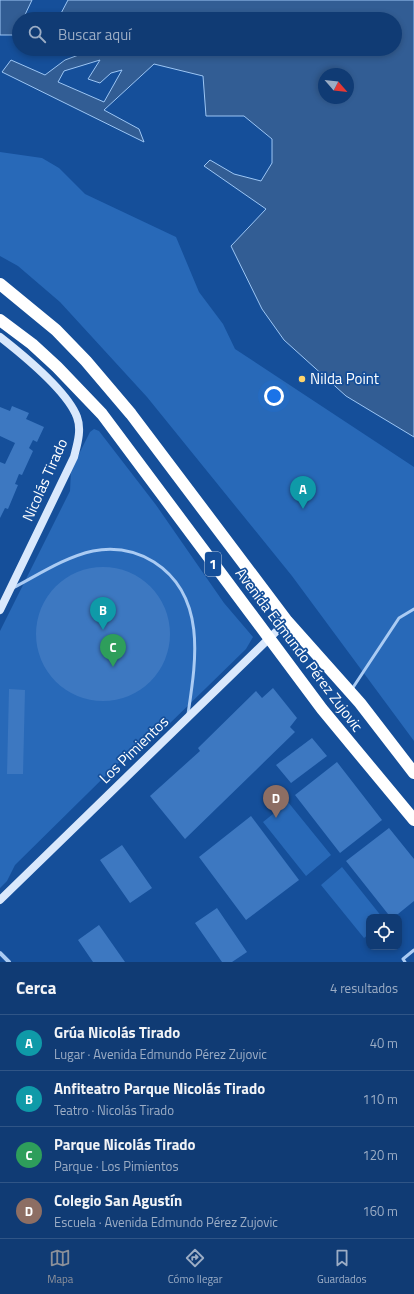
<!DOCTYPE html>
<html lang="es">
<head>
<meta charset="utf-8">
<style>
  :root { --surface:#103b74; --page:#194279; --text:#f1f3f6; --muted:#9cadc5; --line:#305586; --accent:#8c9099 }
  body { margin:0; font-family:"Titillium Web",sans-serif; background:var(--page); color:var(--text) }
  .controls { position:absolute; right:12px; bottom:12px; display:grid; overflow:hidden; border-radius:8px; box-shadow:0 2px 6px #0003 }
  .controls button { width:36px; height:36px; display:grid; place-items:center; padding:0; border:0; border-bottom:1px solid var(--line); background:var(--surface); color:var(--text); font:20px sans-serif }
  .compass { position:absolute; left:318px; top:68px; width:36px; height:36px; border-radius:50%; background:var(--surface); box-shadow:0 2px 6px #0003; rotate:118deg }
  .you { position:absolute; left:274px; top:396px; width:14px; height:14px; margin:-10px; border:3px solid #fff; border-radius:50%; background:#1a73e8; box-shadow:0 0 0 6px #1a73e833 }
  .badge { display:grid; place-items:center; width:26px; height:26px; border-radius:50%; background:var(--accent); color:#fff; font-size:13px; font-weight:700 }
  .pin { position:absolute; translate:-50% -33px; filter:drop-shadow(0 1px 2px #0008) }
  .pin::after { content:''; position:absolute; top:21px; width:14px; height:12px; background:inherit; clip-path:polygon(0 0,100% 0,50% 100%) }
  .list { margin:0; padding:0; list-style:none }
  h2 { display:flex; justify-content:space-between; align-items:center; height:52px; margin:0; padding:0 16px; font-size:17px }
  h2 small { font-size:13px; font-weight:400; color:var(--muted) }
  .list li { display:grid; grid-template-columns:26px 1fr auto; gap:12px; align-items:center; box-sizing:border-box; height:56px; padding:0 16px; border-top:1px solid var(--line) }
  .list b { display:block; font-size:15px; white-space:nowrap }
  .list p { margin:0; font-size:13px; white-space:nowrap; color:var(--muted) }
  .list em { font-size:13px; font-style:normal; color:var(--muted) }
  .icon { flex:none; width:22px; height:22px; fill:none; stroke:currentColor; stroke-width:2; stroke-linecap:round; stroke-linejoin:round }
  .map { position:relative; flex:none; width:414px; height:962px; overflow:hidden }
  .search { position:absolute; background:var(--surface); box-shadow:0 2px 6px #0003; left:12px; right:12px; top:12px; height:44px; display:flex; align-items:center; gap:10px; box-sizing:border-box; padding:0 14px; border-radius:22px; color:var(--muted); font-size:15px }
  .sheet { height:276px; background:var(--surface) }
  nav { display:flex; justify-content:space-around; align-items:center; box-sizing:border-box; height:56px; border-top:1px solid var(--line); background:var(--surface); font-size:11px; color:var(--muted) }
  nav a { display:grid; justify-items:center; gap:2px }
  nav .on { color:var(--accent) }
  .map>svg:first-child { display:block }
  .green { fill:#2869b8 }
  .water { fill:#325d94; stroke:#9cc6f5; fill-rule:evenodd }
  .building { fill:#3d78c1 }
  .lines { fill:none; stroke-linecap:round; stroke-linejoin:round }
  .lane { stroke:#aacbf3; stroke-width:3 }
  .street { stroke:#aacbf3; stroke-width:4 }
  .secondary { stroke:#d9e8fc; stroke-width:8 }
  .highway { stroke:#fff; stroke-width:12 }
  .poi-dot { fill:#ffd46b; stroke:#154f9a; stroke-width:1.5 }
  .labels { text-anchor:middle; stroke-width:3.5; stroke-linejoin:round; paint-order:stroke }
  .shield { fill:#154f9a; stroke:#b9cae1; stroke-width:1 }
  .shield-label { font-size:14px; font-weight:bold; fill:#fff }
  .poi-label { font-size:15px; fill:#fff; stroke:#154f9a; text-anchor:start }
  .street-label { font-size:15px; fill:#fff; stroke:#154f9a }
</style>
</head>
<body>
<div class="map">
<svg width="414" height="962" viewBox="0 0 414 962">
  <rect width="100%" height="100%" fill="#154f9a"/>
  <path class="green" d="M0 152 42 158 59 168 85 194 176 237 199 292 223 324 235 349 414 467V741L292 576 147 397 60 302 18 266 0 256Z
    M94 429 99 431 156 505 224 603 253 637 246 649 165 728 157 725 15 865 7 881 0 888V631L70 491 71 470 90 432Z
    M288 802 331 855 306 876 263 822Z
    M342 867 382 917H369V934L364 938 321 885Z"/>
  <path class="water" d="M0 0H32L23 19H19V27L15 35H0Z
    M68 0H414V437L346 396 284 340 262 309 231 246 266 209 204 166 210 160 234 174 261 181 272 163V139L244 116H206L203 76 154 64 104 110 139 129 144 142 2 72 11 60 45 75 65 60 95 49H395V19H126C107 13 90 23 70 17L68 19H58ZM100 60 88 79 100 83 111 73 122 70 104 102 58 82 64 71ZM324 74H348V98H324Z"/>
  <path class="building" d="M12 406 29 413 26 419 44 427 37 442 33 440 29 448 33 451 22 475 19 474 15 484 18 485 8 509 5 508 0 518V462L5 464 15 443 0 436V407L10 411Z
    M36 634a67 67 0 1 1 134 0a67 67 0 1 1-134 0Z
    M273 688 297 718 290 727 295 732 185 839 150 796 200 751 198 748 256 691 262 698Z
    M9 689 25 690 23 774H7Z
    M312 738 327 756 291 783 276 765Z
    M337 762 382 820 340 853 295 795Z
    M251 816 299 880 246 920 199 857Z
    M389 828 414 859V901L398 914H388L346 861Z
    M122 845 152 888 130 903 100 860Z
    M217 908 247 952 232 962H222L195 923Z
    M99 925 125 962H93L78 940Z"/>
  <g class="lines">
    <path class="lane" d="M13 588C38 575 65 557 93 551 114 547 136 551 154 562 207 596 196 661 188 714
      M352 689 399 618 414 609
      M405 962 403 959 414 950"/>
    <path class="street" d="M0 953 9 962"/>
    <path class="secondary" d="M0 337C23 355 67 391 77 417 82 430 77 445 74 457L0 610
      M0 900 287 621"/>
    <path class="highway" d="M0 284 56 330 86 361 131 414 287 621 360 703 414 773
      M0 320 32 344 57 367 102 414 322 709 414 820"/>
  </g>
  <circle class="poi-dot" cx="302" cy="379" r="4"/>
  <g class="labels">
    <rect class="shield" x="205" y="552" width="16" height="24" rx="3"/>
    <g class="shield-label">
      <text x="213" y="569">1</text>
    </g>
    <g class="poi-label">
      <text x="310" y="384">Nilda Point</text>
    </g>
    <g class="street-label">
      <text transform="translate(45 480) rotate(-66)" y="5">Nicolás Tirado</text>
      <text transform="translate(299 650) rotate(53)" y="5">Avenida Edmundo Pérez Zujovic</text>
      <text transform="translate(134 750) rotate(-44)" y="5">Los Pimientos</text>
    </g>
  </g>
</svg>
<div class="controls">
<button><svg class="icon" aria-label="locate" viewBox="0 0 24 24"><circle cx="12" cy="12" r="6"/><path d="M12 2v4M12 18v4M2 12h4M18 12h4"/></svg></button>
</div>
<svg class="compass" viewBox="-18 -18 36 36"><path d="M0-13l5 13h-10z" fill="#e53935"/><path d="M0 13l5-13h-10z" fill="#9cadc5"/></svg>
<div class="you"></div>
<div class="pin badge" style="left:303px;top:509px;background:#0f9aa8">A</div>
<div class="pin badge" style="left:103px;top:630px;background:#0f9aa8">B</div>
<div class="pin badge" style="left:113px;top:667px;background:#2e9e5b">C</div>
<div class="pin badge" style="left:276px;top:818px;background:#8d6e63">D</div>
<div class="search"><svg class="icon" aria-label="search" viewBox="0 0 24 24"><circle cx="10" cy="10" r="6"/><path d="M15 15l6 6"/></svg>Buscar aquí</div>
</div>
<section class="sheet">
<h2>Cerca<small>4 resultados</small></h2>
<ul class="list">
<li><span class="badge" style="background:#0f9aa8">A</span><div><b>Grúa Nicolás Tirado</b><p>Lugar · Avenida Edmundo Pérez Zujovic</p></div><em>40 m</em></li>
<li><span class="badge" style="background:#0f9aa8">B</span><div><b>Anfiteatro Parque Nicolás Tirado</b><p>Teatro · Nicolás Tirado</p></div><em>110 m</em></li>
<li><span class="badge" style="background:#2e9e5b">C</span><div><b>Parque Nicolás Tirado</b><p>Parque · Los Pimientos</p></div><em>120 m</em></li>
<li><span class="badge" style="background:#8d6e63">D</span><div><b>Colegio San Agustín</b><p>Escuela · Avenida Edmundo Pérez Zujovic</p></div><em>160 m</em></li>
</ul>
</section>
<nav>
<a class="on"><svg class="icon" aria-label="map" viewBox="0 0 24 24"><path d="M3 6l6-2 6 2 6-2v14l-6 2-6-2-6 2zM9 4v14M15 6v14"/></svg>Mapa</a>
<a><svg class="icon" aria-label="directions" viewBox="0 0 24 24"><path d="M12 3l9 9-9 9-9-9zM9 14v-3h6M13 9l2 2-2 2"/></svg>Cómo llegar</a>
<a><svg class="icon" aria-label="saved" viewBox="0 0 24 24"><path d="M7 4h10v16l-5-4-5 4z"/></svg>Guardados</a>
</nav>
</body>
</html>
